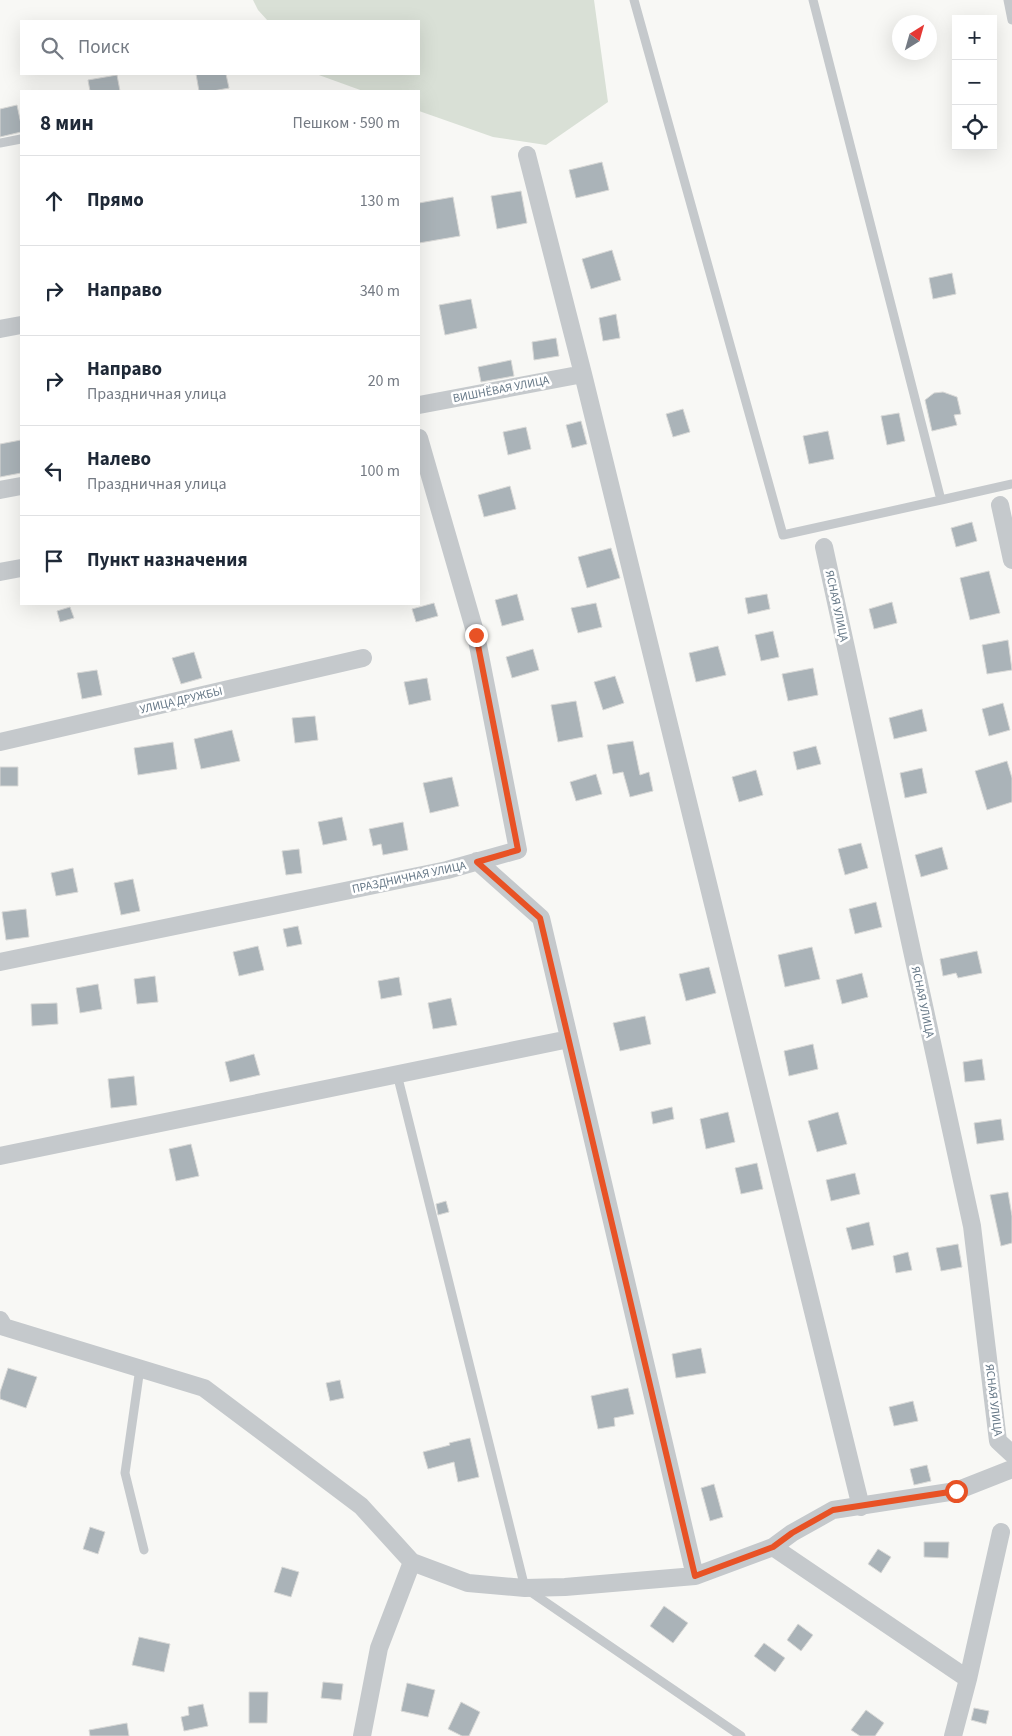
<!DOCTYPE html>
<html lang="ru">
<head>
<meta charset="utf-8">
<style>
  :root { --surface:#fff; --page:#f6f6f7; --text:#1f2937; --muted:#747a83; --line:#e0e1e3 }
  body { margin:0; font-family:"Source Sans 3",sans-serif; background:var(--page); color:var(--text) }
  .controls { position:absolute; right:15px; top:15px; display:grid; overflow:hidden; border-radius:0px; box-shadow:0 5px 20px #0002 }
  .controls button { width:45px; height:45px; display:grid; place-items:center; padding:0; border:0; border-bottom:1px solid var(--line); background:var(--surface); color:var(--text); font:25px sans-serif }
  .compass { position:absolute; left:892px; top:15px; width:45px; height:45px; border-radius:50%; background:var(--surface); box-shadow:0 5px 20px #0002; rotate:37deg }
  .stop { position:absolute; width:15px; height:15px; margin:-11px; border:4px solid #e85225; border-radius:50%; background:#fff }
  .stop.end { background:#e85225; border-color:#fff; box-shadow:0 1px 5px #0008 }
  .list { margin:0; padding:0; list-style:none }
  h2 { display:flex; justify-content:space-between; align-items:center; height:65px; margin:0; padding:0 20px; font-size:21px }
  h2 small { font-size:16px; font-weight:400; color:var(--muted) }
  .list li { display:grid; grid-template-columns:32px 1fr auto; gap:15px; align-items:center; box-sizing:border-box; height:90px; padding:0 20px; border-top:1px solid var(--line) }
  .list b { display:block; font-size:19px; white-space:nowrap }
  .list p { margin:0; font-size:16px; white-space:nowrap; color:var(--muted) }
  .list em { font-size:16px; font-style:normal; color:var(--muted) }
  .icon { flex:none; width:28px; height:28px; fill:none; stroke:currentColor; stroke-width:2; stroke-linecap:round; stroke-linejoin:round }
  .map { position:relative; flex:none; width:1012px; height:1736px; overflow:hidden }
  .search { position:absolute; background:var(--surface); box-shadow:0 5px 20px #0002; left:20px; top:20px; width:400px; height:55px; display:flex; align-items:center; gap:12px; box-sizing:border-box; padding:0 18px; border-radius:0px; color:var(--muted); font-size:19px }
  .panel { position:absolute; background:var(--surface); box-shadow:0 5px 20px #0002; left:20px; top:90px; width:400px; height:515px; border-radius:0px }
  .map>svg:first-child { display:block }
  .green { fill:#d9e0d6 }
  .building { fill:#aab3b8; stroke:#d9d9d7 }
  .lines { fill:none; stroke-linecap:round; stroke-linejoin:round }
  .lane { stroke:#c5c9cc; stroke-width:9 }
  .street { stroke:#c5c9cc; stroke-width:18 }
  .route { stroke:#e85225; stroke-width:6 }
  .labels { text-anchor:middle; stroke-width:5; stroke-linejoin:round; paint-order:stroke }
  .street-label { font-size:12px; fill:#667887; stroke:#fff }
</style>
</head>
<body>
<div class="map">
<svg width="1012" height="1736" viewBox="0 0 1012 1736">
  <rect width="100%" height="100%" fill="#f8f8f5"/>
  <path class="green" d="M253 0H594L608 102 546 145 493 137 419 111V91H363L316 74H419V21H268L258 10Z"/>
  <path class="building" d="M196 74H226L229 88 213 91H199Z
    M117 75 120 91H90L88 80Z
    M17 105 21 124V132L0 137V109Z
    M602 162 609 190 576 198 569 170Z
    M521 191 527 223 497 229 491 196Z
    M453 197 460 236 419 243V203Z
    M612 250 621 280 591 289 582 259Z
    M952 273 956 294 933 299 929 278Z
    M471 299 477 328 445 335 439 305Z
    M616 314 620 338 603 341 599 318Z
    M556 338 559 356 534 360 532 342Z
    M511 360 514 376 481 382 478 367Z
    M943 392 957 397 961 414 954 415 957 425 932 431 925 400 934 393Z
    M683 409 690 432 673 437 666 414Z
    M899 413 905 441 887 445 881 416Z
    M581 421 587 444 572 448 566 425Z
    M526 427 531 449 508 455 503 432Z
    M828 431 834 459 809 464 803 436Z
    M21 440V473L0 477V444Z
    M510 486 516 509 484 517 478 495Z
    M972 522 977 541 956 547 951 528Z
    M611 548 620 578 587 588 578 557Z
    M989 571 1000 613 970 620 960 578Z
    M517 594 524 620 502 626 495 600Z
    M767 594 770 609 748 614 745 598Z
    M892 602 897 623 874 629 869 609Z
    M434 603 438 616 416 622 412 609Z
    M596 603 602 627 578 633 571 608Z
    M70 607 74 618 60 622 57 611Z
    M773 631 779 657 761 661 755 635Z
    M1008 640 1012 670 987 674 982 645Z
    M718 646 726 675 696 682 689 653Z
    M533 649 539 670 512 678 506 657Z
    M194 652 202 678 181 684 172 658Z
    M813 668 818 695 788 701 782 674Z
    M97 670 102 695 82 699 77 673Z
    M615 676 624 703 603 710 594 682Z
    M427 678 431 700 409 705 404 682Z
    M576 701 583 737 558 742 551 705Z
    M1003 703 1010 730 989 736 982 709Z
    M922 709 927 731 894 739 889 718Z
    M315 716 318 740 295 743 292 718Z
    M232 730 240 761 201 769 194 739Z
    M633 741 640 775 649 772 653 791 630 797 623 772 613 774 607 745Z
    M173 742 177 769 138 775 134 748Z
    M816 746 821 764 797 770 793 752Z
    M1007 761 1012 778V802L987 810 975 771Z
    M0 767H18V786H0Z
    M922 768 927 793 905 798 900 773Z
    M756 770 763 795 739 802 732 777Z
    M596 774 602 794 576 801 570 782Z
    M452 777 459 806 430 813 423 783Z
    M342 817 347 840 323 845 318 822Z
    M403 822 408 850 383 855 381 844 373 846 369 829Z
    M861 843 868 868 845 875 838 849Z
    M942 847 948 869 921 877 915 855Z
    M299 849 302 873 286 875 282 851Z
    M73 868 78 892 56 896 51 873Z
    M133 879 140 911 121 915 114 883Z
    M876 902 882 927 855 934 849 909Z
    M26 909 29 937 6 940 2 912Z
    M298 926 302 944 287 947 283 929Z
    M258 946 264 970 239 976 233 952Z
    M812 947 820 979 785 987 778 955Z
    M977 951 982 973 958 978 956 973 943 976 940 959Z
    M709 967 716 993 686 1001 679 974Z
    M862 973 868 997 842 1004 836 980Z
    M155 976 158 1002 137 1004 134 979Z
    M399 977 402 995 381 999 378 981Z
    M98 984 102 1009 80 1013 76 988Z
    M451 998 457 1025 433 1029 428 1003Z
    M57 1003 58 1024 32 1026 31 1004Z
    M645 1016 651 1044 620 1051 613 1023Z
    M813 1044 818 1069 789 1076 784 1051Z
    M254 1054 260 1075 230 1082 225 1062Z
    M982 1059 985 1080 965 1082 963 1062Z
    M134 1076 137 1105 111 1108 108 1079Z
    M672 1107 674 1119 653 1124 651 1112Z
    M728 1112 735 1142 706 1149 700 1119Z
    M838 1112 847 1144 817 1152 808 1121Z
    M1001 1119 1004 1140 977 1144 974 1123Z
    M191 1144 199 1176 176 1181 169 1149Z
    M757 1163 763 1189 741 1194 735 1168Z
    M855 1173 860 1194 831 1201 826 1180Z
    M1008 1192 1012 1216V1243L1001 1246 990 1195Z
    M446 1201 449 1212 438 1215 436 1204Z
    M869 1222 874 1245 852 1250 846 1228Z
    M958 1244 962 1267 941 1271 936 1248Z
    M908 1252 912 1270 896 1273 893 1256Z
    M701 1348 706 1373 676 1378 672 1354Z
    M8 1368 37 1377 26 1408 0 1399V1392Z
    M340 1380 344 1398 330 1401 326 1383Z
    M628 1388 634 1414 614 1418 615 1426 598 1429 591 1396Z
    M913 1401 918 1421 894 1426 889 1407Z
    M470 1438 479 1477 458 1482 454 1462 428 1469 423 1452 450 1445 449 1443Z
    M927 1465 931 1481 914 1485 910 1469Z
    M714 1484 723 1517 710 1521 701 1488Z
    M90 1527 105 1532 98 1554 83 1549Z
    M924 1542H949L948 1558 924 1557Z
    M878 1549 891 1557 881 1573 868 1564Z
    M282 1567 299 1572 291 1597 274 1592Z
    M664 1606 688 1623 673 1643 650 1626Z
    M798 1624 813 1635 801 1651 787 1640Z
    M139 1637 170 1644 164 1672 132 1665Z
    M764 1643 785 1658 775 1672 754 1656Z
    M323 1682 343 1684 341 1700 321 1698Z
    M407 1683 435 1690 428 1717 401 1711Z
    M249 1692H268L267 1723H249Z
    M461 1702 480 1712 469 1736H462L448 1729Z
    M203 1704 208 1726 184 1731 181 1717 189 1715 188 1707Z
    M974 1708 989 1711 986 1724 971 1720Z
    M866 1710 884 1723 875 1736H860L851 1730Z
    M127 1723 129 1736H90L89 1730Z"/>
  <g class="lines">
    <path class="lane" d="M634 0 783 535 941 500
      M813 0 941 500 1012 484
      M1008 0 1012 20
      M0 143 21 139
      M397 1074 525 1588 741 1736
      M140 1368 125 1473 144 1550"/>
    <path class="street" d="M527 155 583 374 861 1507
      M0 329 21 325
      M419 405 583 374
      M0 490 21 486
      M1000 505 1012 560
      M824 547 972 1226 998 1441 1012 1454
      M0 572 21 568
      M0 742 363 658
      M477 861 541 918 695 1576
      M0 962 447 870 518 850 476 635 419 438
      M0 1156 569 1039
      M0 1320 4 1327 204 1388 361 1506 412 1562
      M773 1547 792 1533 833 1510 956 1491 1012 1469
      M362 1736 379 1648 412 1562 468 1583 525 1588 565 1587 695 1576 773 1547 968 1679
      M953 1736 968 1679 1001 1532"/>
  </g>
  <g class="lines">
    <path class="route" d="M476 635 518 850 477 862 540 918 695 1576 773 1547 792 1533 833 1510 956 1491"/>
  </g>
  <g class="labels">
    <g class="street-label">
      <text transform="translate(501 389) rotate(-11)" y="4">ВИШНЁВАЯ УЛИЦА</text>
      <text transform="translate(837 606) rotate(78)" y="4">ЯСНАЯ УЛИЦА</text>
      <text transform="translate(181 700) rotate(-13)" y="4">УЛИЦА ДРУЖБЫ</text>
      <text transform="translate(409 877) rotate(-12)" y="4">ПРАЗДНИЧНАЯ УЛИЦА</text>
      <text transform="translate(923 1002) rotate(78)" y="4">ЯСНАЯ УЛИЦА</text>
      <text transform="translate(994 1400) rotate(83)" y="4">ЯСНАЯ УЛИЦА</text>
    </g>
  </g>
</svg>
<div class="controls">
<button>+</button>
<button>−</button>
<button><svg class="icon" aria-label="locate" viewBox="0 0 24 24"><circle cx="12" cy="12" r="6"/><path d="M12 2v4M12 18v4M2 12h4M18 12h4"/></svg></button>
</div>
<svg class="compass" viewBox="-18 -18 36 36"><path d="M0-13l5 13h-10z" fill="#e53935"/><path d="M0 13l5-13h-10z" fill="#747a83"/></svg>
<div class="stop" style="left:956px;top:1491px"></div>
<div class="stop end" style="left:476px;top:635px"></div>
<div class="search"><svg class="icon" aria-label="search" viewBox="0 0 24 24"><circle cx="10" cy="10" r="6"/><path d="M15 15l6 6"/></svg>Поиск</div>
<section class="panel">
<h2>8 мин<small>Пешком · 590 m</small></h2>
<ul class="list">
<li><svg class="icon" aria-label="ahead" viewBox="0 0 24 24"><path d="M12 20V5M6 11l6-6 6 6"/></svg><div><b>Прямо</b></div><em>130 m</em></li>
<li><svg class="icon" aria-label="right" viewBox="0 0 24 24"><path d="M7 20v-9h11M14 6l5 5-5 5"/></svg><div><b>Направо</b></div><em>340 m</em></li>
<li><svg class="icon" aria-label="right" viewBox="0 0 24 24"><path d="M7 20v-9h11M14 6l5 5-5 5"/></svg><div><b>Направо</b><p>Праздничная улица</p></div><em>20 m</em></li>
<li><svg class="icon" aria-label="left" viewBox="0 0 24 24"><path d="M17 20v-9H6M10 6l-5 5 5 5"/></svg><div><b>Налево</b><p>Праздничная улица</p></div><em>100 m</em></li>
<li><svg class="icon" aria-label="arrive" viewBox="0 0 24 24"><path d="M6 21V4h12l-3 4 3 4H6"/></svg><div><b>Пункт назначения</b></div></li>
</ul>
</section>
</div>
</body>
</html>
